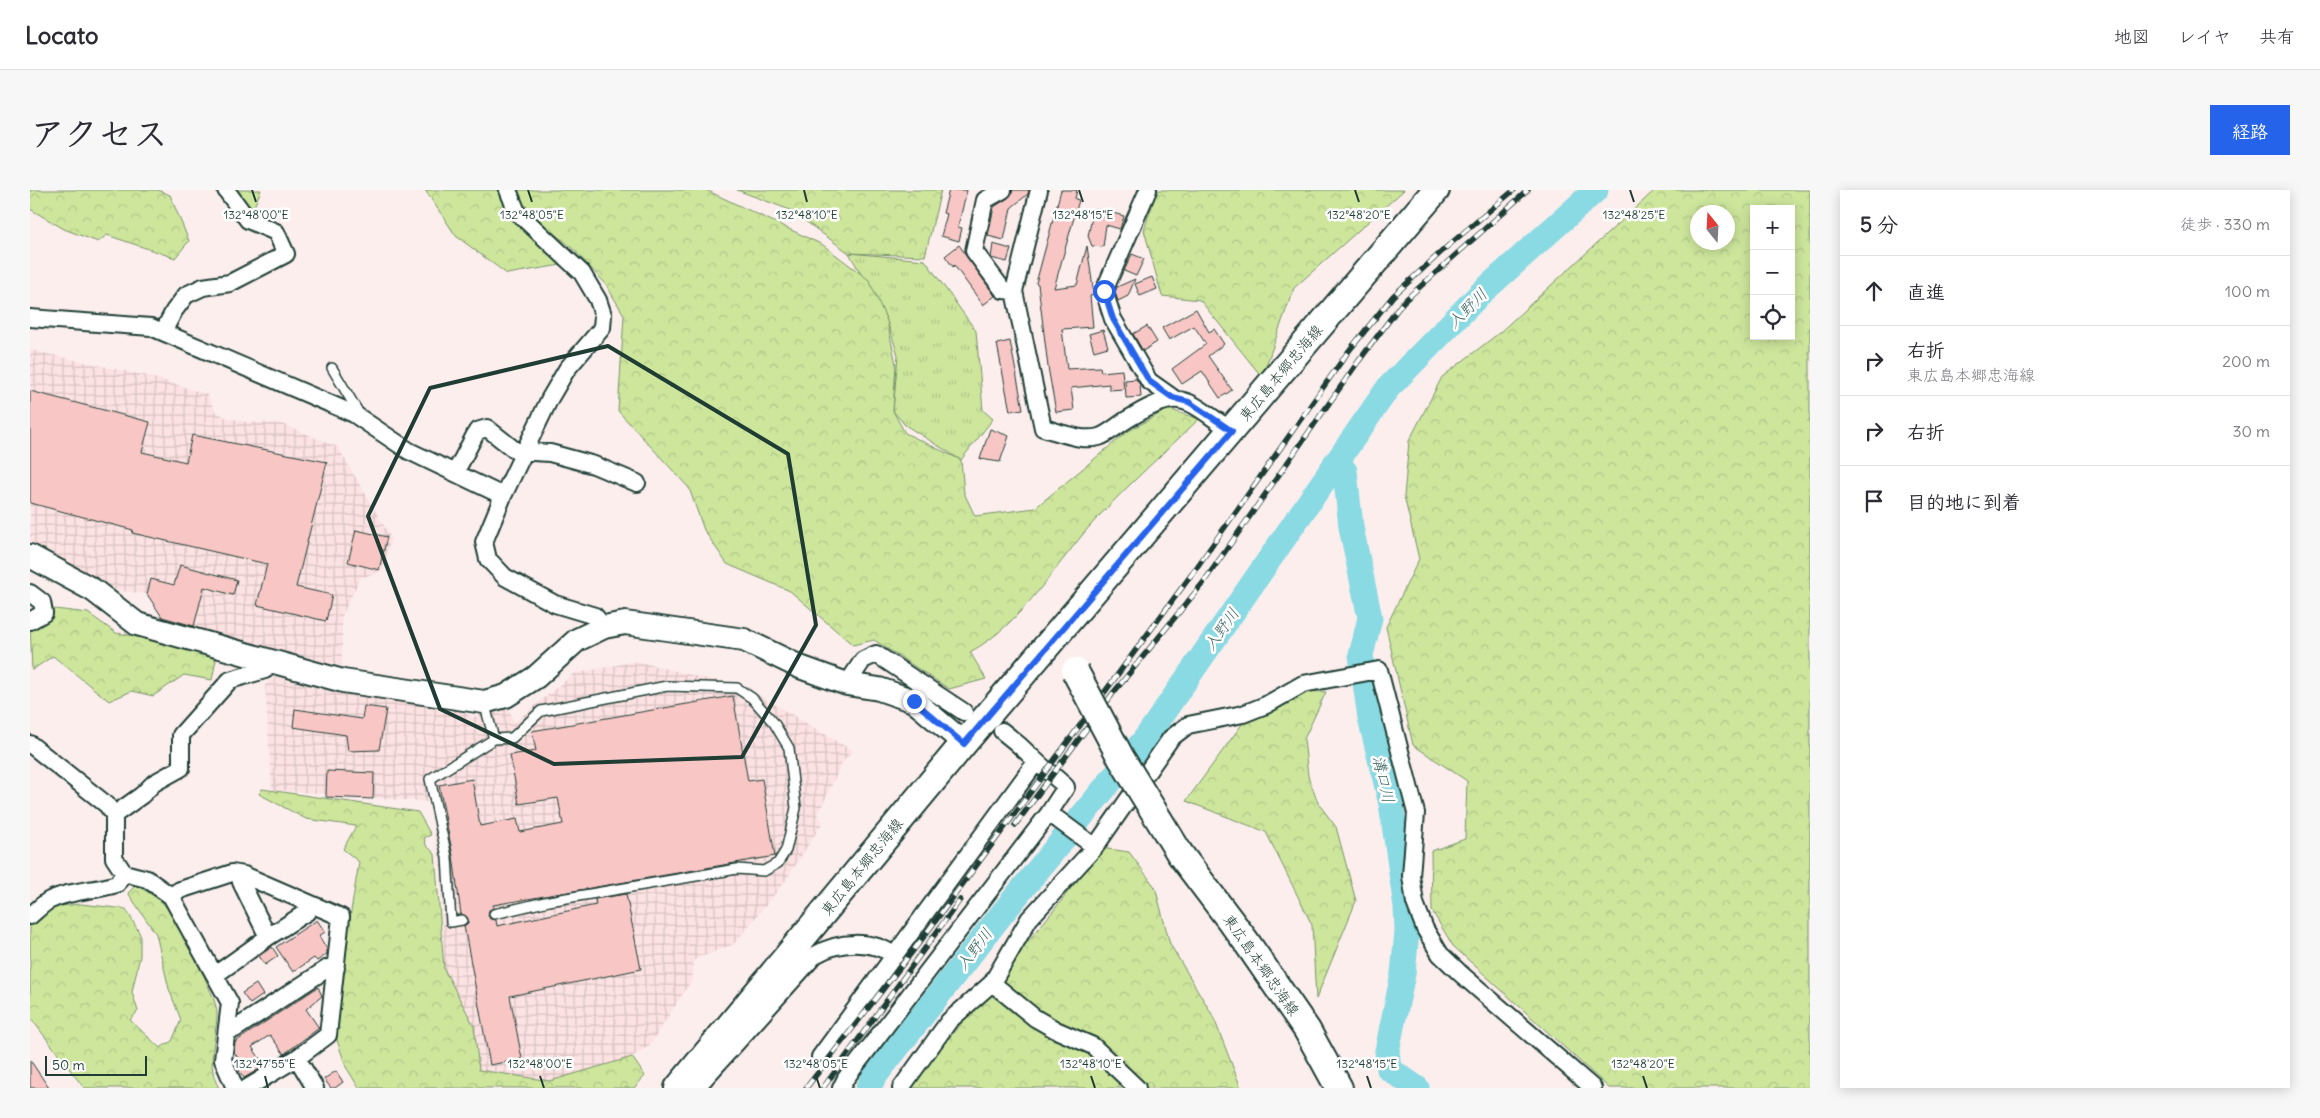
<!DOCTYPE html>
<html lang="ja">
<head>
<meta charset="utf-8">
<style>
  :root { --surface:#fff; --page:#f7f7f7; --text:#2b2b33; --muted:#7c7c81; --line:#e1e1e2; --accent:#2563eb }
  body { margin:0; font-family:Delius,"Klee One",sans-serif; background:var(--page); color:var(--text) }
  .controls { position:absolute; right:15px; top:15px; display:grid; overflow:hidden; border-radius:0px; box-shadow:0 2px 12px #0003 }
  .controls button { width:45px; height:45px; display:grid; place-items:center; padding:0; border:0; border-bottom:1px solid var(--line); background:var(--surface); color:var(--text); font:25px sans-serif }
  .compass { position:absolute; left:1660px; top:15px; width:45px; height:45px; border-radius:50%; background:var(--surface); box-shadow:0 2px 12px #0003; rotate:342deg }
  .scale { position:absolute; left:15px; bottom:12px; width:102px; box-sizing:border-box; padding-left:5px; border:2px solid #1f3d34; border-top:0; font-size:14px; line-height:18px; white-space:nowrap; color:#1f3d34; -webkit-text-stroke:4px #fff; paint-order:stroke }
  .stop { position:absolute; width:15px; height:15px; margin:-11px; border:4px solid #2563eb; border-radius:50%; background:#fff }
  .stop.end { background:#2563eb; border-color:#fff; box-shadow:0 1px 5px #0008 }
  .list { margin:0; padding:0; list-style:none }
  h2 { display:flex; justify-content:space-between; align-items:center; height:65px; margin:0; padding:0 20px; font-size:21px }
  h2 small { font-size:16px; font-weight:400; color:var(--muted) }
  .list li { display:grid; grid-template-columns:32px 1fr auto; gap:15px; align-items:center; box-sizing:border-box; height:70px; padding:0 20px; border-top:1px solid var(--line) }
  .list b { display:block; font-size:19px; white-space:nowrap }
  .list p { margin:0; font-size:16px; white-space:nowrap; color:var(--muted) }
  .list em { font-size:16px; font-style:normal; color:var(--muted) }
  .icon { flex:none; width:28px; height:28px; fill:none; stroke:currentColor; stroke-width:2; stroke-linecap:round; stroke-linejoin:round }
  .map { position:relative; flex:none; width:1780px; height:898px; overflow:hidden; border-radius:0px }
  header { display:flex; align-items:center; gap:30px; box-sizing:border-box; height:70px; padding:0 25px; background:var(--surface); border-bottom:1px solid var(--line) }
  header strong { font-size:24px }
  nav { display:flex; gap:28px; margin-inline-start:auto; font-size:18px }
  .intro { display:flex; align-items:center; justify-content:space-between; box-sizing:border-box; height:120px; padding:0 30px }
  h1 { margin:0; font-size:35px }
  .button { padding:12px 22px; border-radius:0px; background:var(--accent); color:#fff; font-size:18px; font-weight:700 }
  main { display:flex; gap:30px; padding:0 30px }
  aside { flex:1; background:var(--surface); border-radius:0px; box-shadow:0 2px 12px #0003 }
  .map>svg:first-child { display:block }
  .industrial { fill:url(#industrial-grid) }
  .grass { fill:url(#grass-tufts); stroke:#769268 }
  .forest { fill:url(#forest-crowns); stroke:#769268; fill-rule:evenodd }
  .lines { fill:none; stroke-linecap:round; stroke-linejoin:round }
  .river { stroke:#8adae3; stroke-width:25 }
  .building { fill:#f8c7c5; stroke:#1f3d34 }
  .lane-casing { stroke:#1f3d34; stroke-width:12 }
  .street-casing { stroke:#1f3d34; stroke-width:20 }
  .secondary-casing { stroke:#1f3d34; stroke-width:26 }
  .primary-casing { stroke:#1f3d34; stroke-width:30 }
  .lane { stroke:#fff; stroke-width:9 }
  .street { stroke:#fff; stroke-width:16 }
  .secondary { stroke:#fff; stroke-width:22 }
  .primary { stroke:#fff; stroke-width:26 }
  .rail-casing { stroke:#1f3d34; stroke-width:5.5 }
  .rail { stroke:#fff; stroke-width:4; stroke-dasharray:11; stroke-linecap:butt }
  .primary-bridge-casing { stroke:#1f3d34; stroke-width:30; stroke-linecap:butt }
  .primary-bridge { stroke:#fff; stroke-width:26 }
  .route { stroke:#2563eb; stroke-width:6 }
  .marked { fill:none; stroke:#1f3d34; stroke-width:4; stroke-linejoin:round }
  .ticks { fill:none; stroke:#1f3d34; stroke-width:2 }
  .labels { text-anchor:middle; stroke-width:5; stroke-linejoin:round; paint-order:stroke }
  .street-label { font-size:15px; fill:#1f3d34; stroke:#fff }
  .water-label { font-size:16px; font-style:italic; fill:#3a6460; stroke:#fff }
  .ticks-label { font-size:12px; text-anchor:middle; fill:#1f3d34; stroke:#fff; stroke-width:5; stroke-linejoin:round; paint-order:stroke }
</style>
</head>
<body>
<header>
<strong>Locato</strong>
<nav><a>地図</a><a>レイヤ</a><a>共有</a></nav>
</header>
<div class="intro"><h1>アクセス</h1><a class="button">経路</a></div>
<main>
<div class="map">
<svg width="1780" height="898" viewBox="0 0 1780 898">
  <defs>
    <pattern id="industrial-grid" width="8" height="8" patternUnits="userSpaceOnUse" patternTransform="scale(1.25)"><rect width="8" height="8" fill="#fce2e2"/><path d="M0 4h8M4 0v8" fill="none" stroke="#d8c3c2"/></pattern>
    <pattern id="grass-tufts" width="24" height="20" patternUnits="userSpaceOnUse" patternTransform="scale(1.25)"><rect width="24" height="20" fill="#cde69c"/><path d="M3 7l-1-3M5 7V3M7 7l1-3M15 17l-1-3M17 17v-4M19 17l1-3" fill="none" stroke="#b0c687"/></pattern>
    <pattern id="forest-crowns" width="20" height="18" patternUnits="userSpaceOnUse" patternTransform="scale(1.25)"><rect width="20" height="18" fill="#cde69c"/><path d="M2 6a3 3 0 1 1 6 0M12 15a3 3 0 1 1 6 0" fill="none" stroke="#b0c687"/></pattern>
  </defs>
  <rect width="100%" height="100%" fill="#fdeeee"/>
  <filter id="ink" filterUnits="userSpaceOnUse"><feTurbulence type="fractalNoise" baseFrequency=".02" numOctaves="2"/><feDisplacementMap in="SourceGraphic" scale="10" xChannelSelector="R" yChannelSelector="G"/><feConvolveMatrix kernelMatrix="1 2 1 2 8 2 1 2 1" color-interpolation-filters="sRGB"/></filter>
  <g filter="url(#ink)">
    <path class="industrial" d="M0 160 118 186 177 204 185 221 195 227 216 232 252 234 308 257 361 348 353 381 330 388 312 426V475L281 470 133 429 117 404 76 399 54 382 35 377 0 354Z
      M606 471 673 488 712 495 823 561 812 573 788 625 793 632 754 693 704 754 664 770 662 790 619 856 602 867 520 891 449 880 444 836 414 779 411 680 399 612 242 600 235 495 246 486 303 502 416 513 442 527 479 518 484 533 543 484Z"/>
    <path class="grass" d="M819 63 895 70 946 141 953 220 963 229 931 270 875 235 863 221 868 165 856 128Z"/>
    <path class="forest" d="M0 0H128L140 5 159 51 145 68 77 45 68 52 34 39 0 19Z
      M205 0H231L223 19 205 3Z
      M395 0H473L537 74 477 84 426 46Z
      M482 0H676L793 55 839 90 857 131 866 174 863 221 875 243 931 270 934 303 945 326 1005 318 1097 242 1138 219 1169 229C1136 261 1100 293 1068 327 1028 370 993 434 940 462L956 489 919 499 844 450 823 455 760 401 697 374 674 340 659 298 588 221 594 125 575 93 541 57 492 18Z
      M707 0H911L895 66 819 63 760 20Z
      M1127 0H1374L1264 98 1232 187 1170 110 1132 106 1114 40Z
      M1625 0H1780V898H1579L1423 756 1402 721 1401 661 1435 649 1437 591 1383 555 1356 437 1389 369 1374 306 1379 251 1412 187 1469 143ZM1724 19H1761V146H1724ZM1668 22H1698V52H1668Z
      M25 419 58 423 86 443 156 454 186 470 182 490 154 485 123 506 102 501 79 511 23 466 2 480 0 434Z
      M1272 501 1296 502 1274 549 1278 586 1288 613 1306 637 1326 711 1286 809 1282 735 1236 642 1156 611 1215 530Z
      M232 599 388 622 401 645 394 648 396 655 405 664 414 779 444 836 449 880 520 891 602 867 615 886 604 898H329L316 877 307 850V807L329 672 313 659 326 636 276 629 229 604Z
      M1071 658 1099 662 1125 697 1140 754 1183 826 1211 898H878L1032 710Z
      M106 695C116 701 131 709 137 718 148 733 187 807 187 822 187 848 175 875 189 898H54L0 827V732L18 717 51 714 96 719 110 744V766L102 802 108 821 100 830 130 858 142 851 151 830 139 799 126 744 98 703Z"/>
    <g class="lines">
      <path class="river" d="M1305 273 1315 281 1321 337 1340 428 1331 465 1340 528 1361 614 1376 717 1377 741 1373 784 1357 861 1359 879 1387 898
        M838 898 845 886 971 725 1115 549 1358 198 1450 104 1566 0"/>
    </g>
    <path class="building" d="M919 0H937L928 37 932 38 929 51 911 46 917 24 913 23Z
      M983 0H999L998 4 981 18 974 50 958 46 964 17 978 8Z
      M1031 0H1047L1045 9 1049 10 1024 98 1047 95 1057 56 1064 105 1060 106 1063 137 1032 139 1037 179 1070 177 1071 182 1092 180 1094 199 1079 200V194L1041 198 1044 220 1026 222 1018 177 1008 94 1006 93Z
      M1064 18 1094 26 1090 39 1076 35 1073 57 1062 56 1058 46Z
      M963 54 981 59 977 72 961 68Z
      M929 55 965 106 953 115 924 75 923 77 915 66Z
      M1102 64 1114 69 1106 86 1094 81Z
      M1122 87 1127 99 1110 106 1105 94Z
      M1105 89 1098 106 1088 111 1085 102 1087 97Z
      M1166 119 1179 142 1184 139 1194 154 1178 166 1202 200 1190 208 1172 181 1152 194 1142 179 1176 154 1164 136 1139 150 1132 138Z
      M1117 136 1127 152 1113 161 1103 144Z
      M1073 140 1078 157 1064 161 1059 144Z
      M980 151 993 219 980 221 967 154Z
      M1106 189 1110 195 1111 207 1096 208 1095 190Z
      M0 201 120 232 112 262 156 272 162 245 297 272 266 397 302 405 296 431 227 415 237 374 102 343 103 340 0 313Z
      M960 239 979 246 970 272 950 269Z
      M326 340 357 347 349 380 318 372Z
      M150 375 207 390 203 405 174 397 164 436 132 427 117 404 121 389 144 395Z
      M703 506 718 591 732 589 745 666 463 715V718L459 720 458 725 460 729 466 730 467 736 566 715 565 709 596 704 611 779 480 806 492 869 460 875 434 736 438 733V728L431 724 423 666 409 595 442 589 450 636 487 629 490 642 533 634 528 608 489 614 480 565 506 561 502 541Z
      M334 516 356 519 349 560 318 561 316 545 263 537 265 519 332 529Z
      M297 581 344 583 343 609 296 607Z
      M287 730 295 742 289 746 297 759V764L287 771 284 768 263 782 246 757Z
      M242 757 248 766 235 775 229 766Z
      M226 794 233 805 220 814 212 803Z
      M288 797 292 806 276 819 289 838 254 864 240 845 222 857 235 876 214 888 208 879 213 876 204 862 205 852Z
      M0 870 19 898H0Z
      M306 881 313 892 305 898H301L294 889Z"/>
    <g class="lines">
      <defs>
        <path id="lane" d="M302 178 327 220 324 223
          M464 549 482 548 511 521 637 496 707 498 722 508 744 533 759 558 766 618 756 660 748 673 734 681 707 679 519 711 464 724
          M432 730 421 732 417 667 400 589 464 549 454 512"/>
        <path id="street" d="M478 0 487 22 552 83 568 110 573 125 572 138 537 179 520 208 473 306 454 352 458 369 475 387 525 414 565 426 574 437
          M973 0 955 10 944 61 973 100 984 101
          M1009 0 984 101 1013 238C1029 242 1052 252 1069 247 1079 244 1089 234 1098 229 1152 196 1154 209 1202 241
          M1118 0 1074 101 1083 129 1119 191 1143 208
          M0 128 121 137 324 224 379 261 473 306
          M133 142 144 121 156 105 173 97 200 93 256 64 246 42 218 30 196 0
          M425 283 447 241 457 238 486 261 520 263 564 275 607 293
          M0 403 12 412 14 423 0 431
          M817 494 833 470 846 464 934 522
          M972 541C985 551 994 559 1006 571 1015 580 1026 587 1036 597L1019 623 1065 657 1141 548 1158 535 1213 524 1236 515 1273 494 1349 480 1386 623 1381 686 1385 713 1395 739 1410 764 1431 784 1563 898
          M0 554 77 615 84 625V668L94 683 117 689 141 706 200 813 193 870 205 898
          M84 625 112 605 124 593 151 578V545L200 490 235 480 239 471
          M141 706 150 700 202 683 214 685 311 727 298 845 267 868 285 898
          M0 726C6 721 12 715 18 711 40 700 65 701 87 694L94 683
          M238 747 277 722 281 714
          M185 785 238 747 211 692 214 685
          M962 793 1005 828 1026 840 1063 856 1107 898
          M197 840 205 839 298 778H306
          M790 867 1006 572
          M217 898 267 868
          M666 898 785 765C808 751 842 749 865 766
          M811 898 816 888 1019 623
          M871 898 919 831 962 793 999 729 1065 657"/>
        <path id="secondary" d="M0 366 63 400 107 434 313 491 454 512 476 506 506 487 547 450 574 437 595 433 714 450 770 477 817 494 849 499 884 511 934 553"/>
        <path id="primary" d="M1150 664 1215 750 1277 840 1309 898
          M648 898 934 553 1406 0"/>
      </defs>
      <use href="#lane" class="lane-casing"/>
      <use href="#street" class="street-casing"/>
      <use href="#secondary" class="secondary-casing"/>
      <use href="#primary" class="primary-casing"/>
      <use href="#lane" class="lane"/>
      <use href="#street" class="street"/>
      <use href="#secondary" class="secondary"/>
      <use href="#primary" class="primary"/>
      <defs>
        <path id="rail" d="M985 635 1084 502 1173 393 1328 172 1373 112 1498 0
          M776 898 889 753 1162 384 1318 162 1363 106 1419 55 1484 0
          M793 898 930 710"/>
      </defs>
      <use href="#rail" class="rail-casing"/>
      <use href="#rail" class="rail"/>
      <defs>
        <path id="primary-bridge" d="M1045 481 1091 568 1150 664"/>
      </defs>
      <use href="#primary-bridge" class="primary-bridge-casing"/>
      <use href="#primary-bridge" class="primary-bridge"/>
    </g>
  </g>
  <g class="lines" filter="url(#ink)">
    <path class="route" d="M884 511 934 554 1202 241 1159 212 1143 208 1119 191 1083 129 1074 101"/>
  </g>
  <path class="marked" d="M578 156 758 264 786 435 712 567 524 574 410 519 338 326 400 198Z"/>
  <path class="ticks" d="M222 0 226 12M498 0 502 12M774 0 777 12M1049 0 1053 12M1325 0 1329 12M1600 0 1604 12M235 886 238 898M510 886 514 898M786 886 790 898M1061 886 1065 898M1337 886 1341 898M1613 886 1617 898"/>
  <g class="labels">
    <g class="street-label">
      <text transform="translate(1251 183) rotate(-50)" y="5">東広島本郷忠海線</text>
      <text transform="translate(832 677) rotate(-51)" y="5">東広島本郷忠海線</text>
      <text transform="translate(1231 775) rotate(55)" y="5">東広島本郷忠海線</text>
    </g>
    <g class="water-label">
      <text transform="translate(1437 118) rotate(-45)" y="6">入野川</text>
      <text transform="translate(1191 439) rotate(-55)" y="6">入野川</text>
      <text transform="translate(1354 589) rotate(77)" y="6">溝口川</text>
      <text transform="translate(944 759) rotate(-53)" y="6">入野川</text>
    </g>
  </g>
  <g class="ticks-label">
    <text x="226" y="29">132°48'00"E</text>
    <text x="502" y="29">132°48'05"E</text>
    <text x="777" y="29">132°48'10"E</text>
    <text x="1053" y="29">132°48'15"E</text>
    <text x="1329" y="29">132°48'20"E</text>
    <text x="1604" y="29">132°48'25"E</text>
    <text x="510" y="878">132°48'00"E</text>
    <text x="786" y="878">132°48'05"E</text>
    <text x="1061" y="878">132°48'10"E</text>
    <text x="1337" y="878">132°48'15"E</text>
    <text x="1613" y="878">132°48'20"E</text>
    <text x="235" y="878">132°47'55"E</text>
  </g>
</svg>
<div class="controls">
<button>+</button>
<button>−</button>
<button><svg class="icon" aria-label="locate" viewBox="0 0 24 24"><circle cx="12" cy="12" r="6"/><path d="M12 2v4M12 18v4M2 12h4M18 12h4"/></svg></button>
</div>
<svg class="compass" viewBox="-18 -18 36 36"><path d="M0-13l5 13h-10z" fill="#e53935"/><path d="M0 13l5-13h-10z" fill="#7c7c81"/></svg>
<div class="scale">50 m</div>
<div class="stop" style="left:1074px;top:101px"></div>
<div class="stop end" style="left:884px;top:511px"></div>
</div>
<aside>
<h2>5 分<small>徒歩 · 330 m</small></h2>
<ul class="list">
<li><svg class="icon" aria-label="ahead" viewBox="0 0 24 24"><path d="M12 20V5M6 11l6-6 6 6"/></svg><div><b>直進</b></div><em>100 m</em></li>
<li><svg class="icon" aria-label="right" viewBox="0 0 24 24"><path d="M7 20v-9h11M14 6l5 5-5 5"/></svg><div><b>右折</b><p>東広島本郷忠海線</p></div><em>200 m</em></li>
<li><svg class="icon" aria-label="right" viewBox="0 0 24 24"><path d="M7 20v-9h11M14 6l5 5-5 5"/></svg><div><b>右折</b></div><em>30 m</em></li>
<li><svg class="icon" aria-label="arrive" viewBox="0 0 24 24"><path d="M6 21V4h12l-3 4 3 4H6"/></svg><div><b>目的地に到着</b></div></li>
</ul>
</aside>
</main>
</body>
</html>
